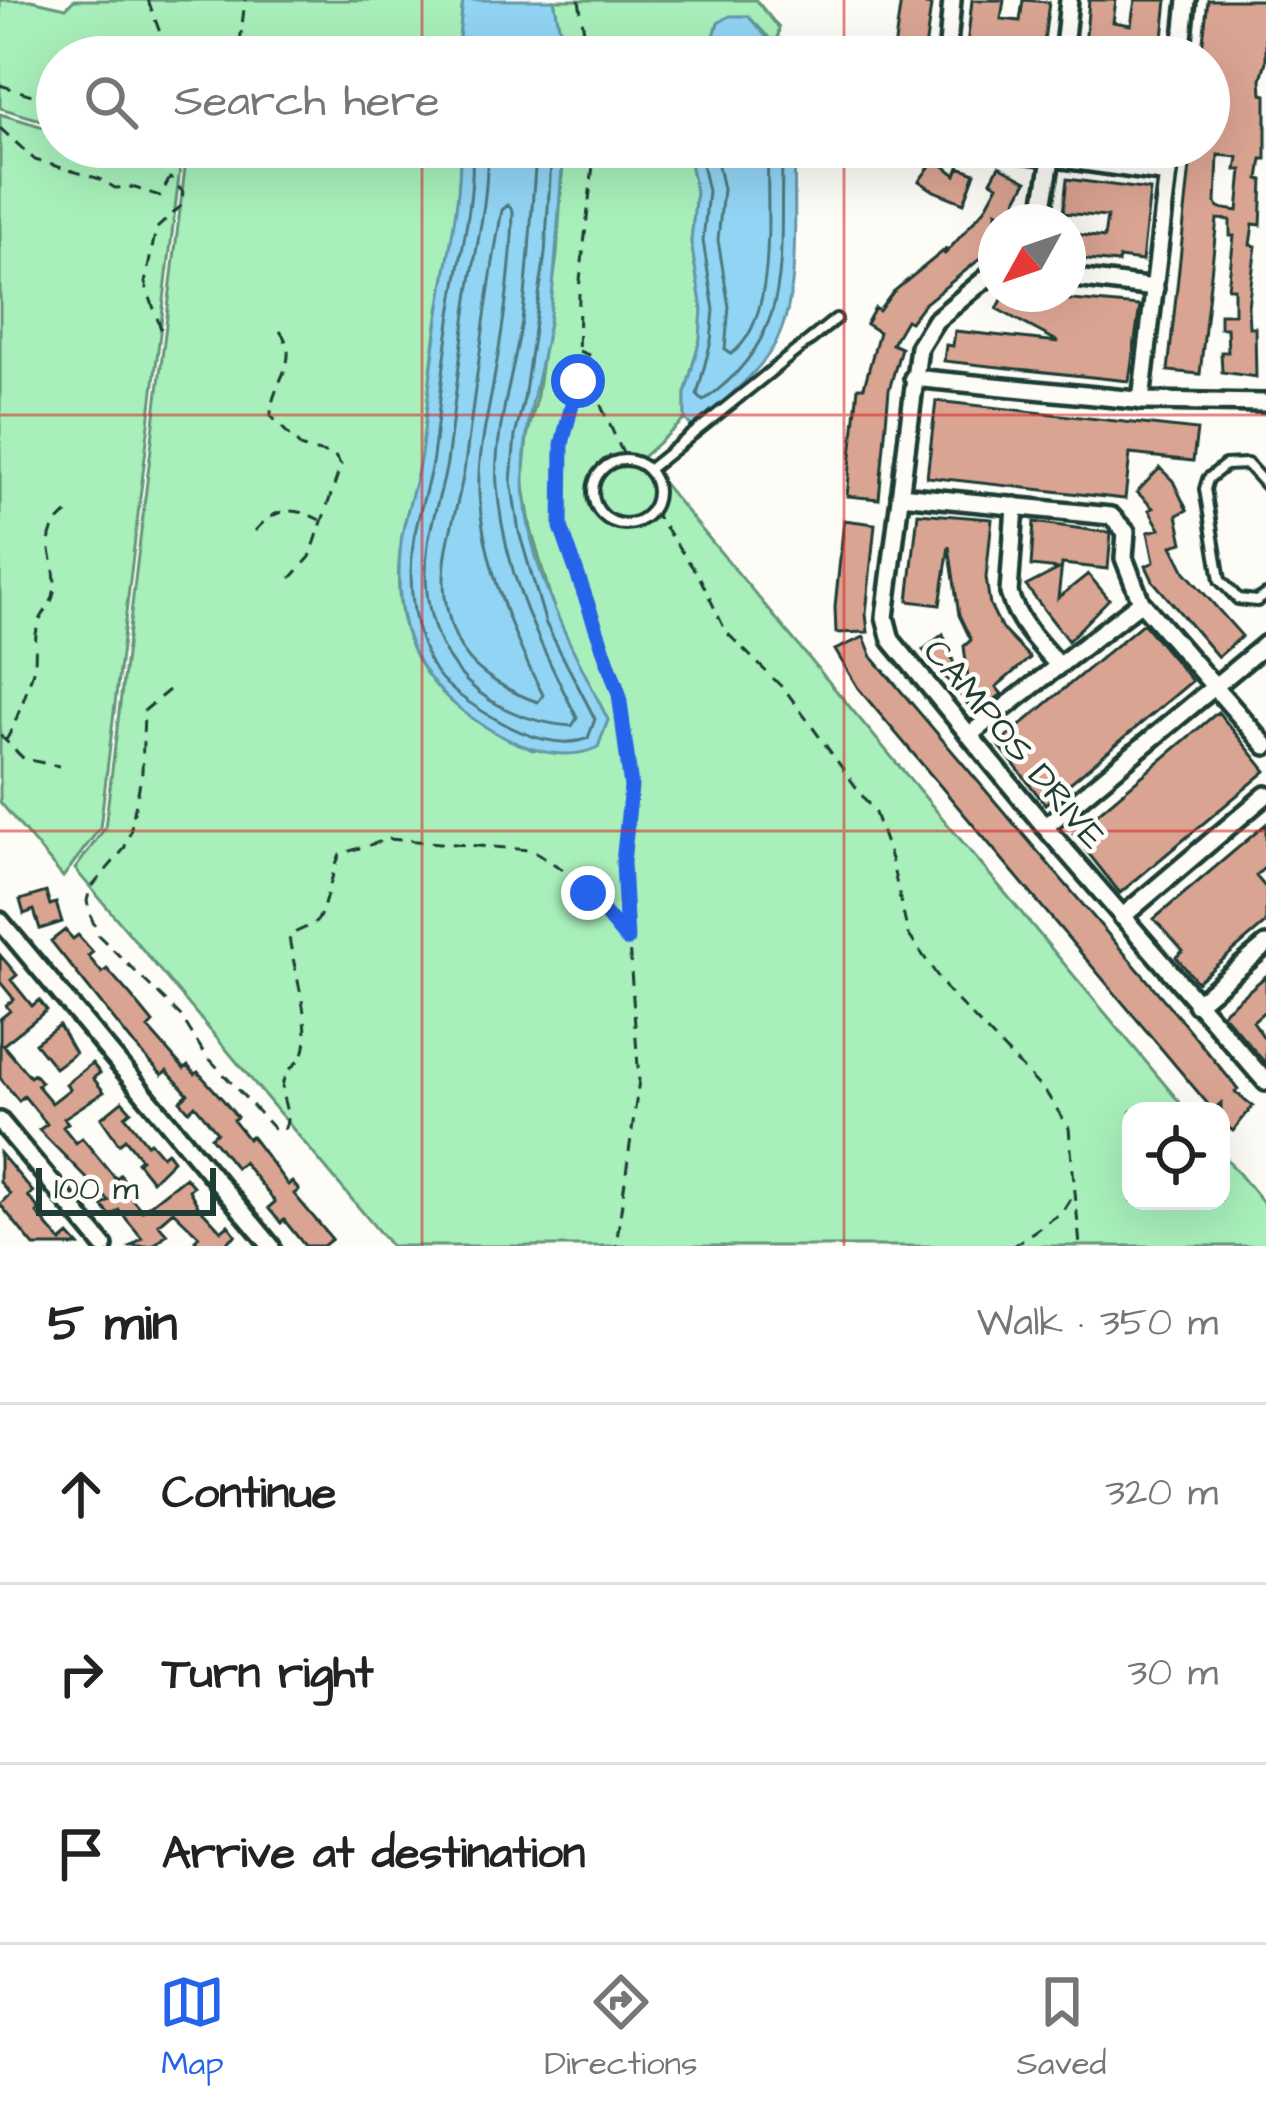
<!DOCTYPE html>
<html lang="en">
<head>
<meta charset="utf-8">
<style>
  :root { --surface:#fff; --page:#f6f6f6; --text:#222; --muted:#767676; --line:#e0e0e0; --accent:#2563eb }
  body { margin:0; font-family:"Architects Daughter",sans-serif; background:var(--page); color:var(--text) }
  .controls { position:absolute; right:36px; bottom:36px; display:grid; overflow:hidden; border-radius:24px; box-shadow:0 12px 48px #0002 }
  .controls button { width:108px; height:108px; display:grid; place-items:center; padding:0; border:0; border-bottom:3px solid var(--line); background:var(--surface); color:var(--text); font:60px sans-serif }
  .compass { position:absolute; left:978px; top:204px; width:108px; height:108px; border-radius:50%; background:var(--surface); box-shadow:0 12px 48px #0002; rotate:230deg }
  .scale { position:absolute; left:36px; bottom:30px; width:180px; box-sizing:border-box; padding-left:12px; border:6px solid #1f3d34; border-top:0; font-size:33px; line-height:42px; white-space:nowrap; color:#1f3d34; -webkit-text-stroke:9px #fdfcf7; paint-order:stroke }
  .stop { position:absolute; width:36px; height:36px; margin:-27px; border:9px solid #2563eb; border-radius:50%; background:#fff }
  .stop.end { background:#2563eb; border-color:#fff; box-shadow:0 3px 12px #0008 }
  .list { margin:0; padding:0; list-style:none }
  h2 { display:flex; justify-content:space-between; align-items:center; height:156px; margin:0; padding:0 48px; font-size:51px }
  h2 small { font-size:39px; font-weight:400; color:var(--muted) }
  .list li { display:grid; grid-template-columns:78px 1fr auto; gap:36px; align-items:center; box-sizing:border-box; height:180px; padding:0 48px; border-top:3px solid var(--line) }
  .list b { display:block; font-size:45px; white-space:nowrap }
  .list em { font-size:39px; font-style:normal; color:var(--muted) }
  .icon { flex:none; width:66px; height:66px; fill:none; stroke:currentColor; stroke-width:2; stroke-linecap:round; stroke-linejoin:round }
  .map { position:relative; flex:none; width:1266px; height:1246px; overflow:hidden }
  .search { position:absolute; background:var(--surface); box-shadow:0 12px 48px #0002; left:36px; right:36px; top:36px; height:132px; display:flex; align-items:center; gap:30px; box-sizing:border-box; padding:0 42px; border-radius:66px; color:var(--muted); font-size:45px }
  .sheet { height:696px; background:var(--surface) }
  nav { display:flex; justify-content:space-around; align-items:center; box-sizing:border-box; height:168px; border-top:3px solid var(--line); background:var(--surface); font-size:33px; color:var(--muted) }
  nav a { display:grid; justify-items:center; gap:6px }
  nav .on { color:var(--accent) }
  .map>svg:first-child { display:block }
  .green { fill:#a8efbb; stroke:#649678; stroke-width:3 }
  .water { fill:#92d4f3; stroke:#6498a7; stroke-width:3 }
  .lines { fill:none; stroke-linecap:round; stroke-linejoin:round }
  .shore { stroke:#4d7980; stroke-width:3 }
  .building { fill:#daa492; stroke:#1f3d34; stroke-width:3; fill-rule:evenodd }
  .service-casing { stroke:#1f3d34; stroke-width:16 }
  .minor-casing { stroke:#1f3d34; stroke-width:24 }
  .path { stroke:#1f3d34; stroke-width:3; stroke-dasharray:12 9; stroke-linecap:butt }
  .service { stroke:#fdfcf7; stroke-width:8 }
  .minor { stroke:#fdfcf7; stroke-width:15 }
  .route { stroke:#2563eb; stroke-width:15 }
  .grid { fill:none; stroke:#d62828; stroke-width:3; stroke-opacity:0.55 }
  .labels { text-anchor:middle; stroke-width:9; stroke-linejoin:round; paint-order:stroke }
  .street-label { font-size:36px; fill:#1f3d34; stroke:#fdfcf7 }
</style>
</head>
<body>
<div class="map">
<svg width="1266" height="1246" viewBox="0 0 1266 1246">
  <rect width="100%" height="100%" fill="#fdfcf7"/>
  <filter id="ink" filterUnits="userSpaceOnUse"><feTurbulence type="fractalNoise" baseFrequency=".00833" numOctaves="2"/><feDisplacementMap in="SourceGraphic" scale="24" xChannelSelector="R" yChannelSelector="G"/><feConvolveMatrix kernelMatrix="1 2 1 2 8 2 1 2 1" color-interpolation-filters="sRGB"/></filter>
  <g filter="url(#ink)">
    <path class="green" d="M0 0H31L66 8 74 0H463L457 57H57V125L0 108Z
      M554 0H756L779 28 777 46 748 16 718 23 708 57H565Z
      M0 114 57 131V147H109L180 168 100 828 63 877 0 802Z
      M130 147H460C462 202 448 257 439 311 431 359 428 408 421 457 417 484 406 510 402 537 384 649 435 709 533 750L595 694 557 620 531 529 523 480 527 437 536 402 557 255 564 147H687L696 192 691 242 702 309 700 339 685 394V419L642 458 1187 1111H1131V1201H1221V1152L1266 1206V1246H391L75 869 105 828 185 168 182 163Z"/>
    <path class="water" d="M463 0H554L565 57H457Z
      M730 16H748L784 57H708L718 23Z
      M460 147H564C558 206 557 264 549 322 541 372 523 427 524 477 524 565 571 644 608 720L598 747C566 763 523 749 494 732 417 688 391 631 401 542 405 512 417 484 421 454 428 402 433 351 441 300 449 249 461 199 460 147Z
      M687 147H795C792 206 804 298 772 349 754 377 725 399 701 423L691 426 685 419V394L700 339 702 309 691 242 696 192Z"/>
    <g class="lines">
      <path class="shore" d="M472 147C475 199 461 251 453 302 444 354 440 405 433 457 429 485 419 510 414 538 407 580 412 635 436 672 451 693 479 710 501 722 525 736 562 749 588 738L595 719 546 624 519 532 511 481 515 436 524 399 545 254 552 147
        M487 147C489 196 477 243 469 292 461 346 455 400 448 455 445 485 432 514 428 544 415 644 469 718 572 726L577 718C538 639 504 575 497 485 493 439 514 369 522 321 530 263 531 205 537 147
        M698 147 708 191 703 241 714 310 711 341 697 395 703 401C802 333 776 250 783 147
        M714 147 723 189 718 240 729 307 725 349 731 354C780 321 765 200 768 147
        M508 205 513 211C512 269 503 327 493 385 488 415 480 444 479 475 476 543 512 636 543 695L538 702C513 694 477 674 463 651 451 632 444 603 444 581 444 540 460 504 465 464 477 379 486 294 502 210Z"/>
    </g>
    <path class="building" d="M901 0H927L926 5 931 6 924 57H893Z
      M972 0H1004L1001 19 1020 21 1023 0 1049 2 1042 57 966 55Z
      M1089 0H1116L1113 22 1131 25 1135 0H1167L1161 57H1084Z
      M1208 0H1266V61L1261 79 1262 94 1266 95V159H1262L1259 179 1263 180 1261 225 1253 224 1250 245 1256 246 1248 306 1249 327H1255L1256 377 1222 372 1221 352H1228L1227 328H1220V314H1234V288H1228L1234 236H1230V220L1217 219 1200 374 1168 371 1192 147H1209V57H1201ZM1218 155 1238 157 1236 170H1242L1238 211 1218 208 1216 203Z
      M935 159 956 175 959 167 975 173 964 203 934 191 919 181Z
      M999 166 1027 181 1016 201 1022 204 1013 220 996 211V246L923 305 910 322 906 320 892 344 901 348 889 390 879 499 847 496 858 387H864L879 332 866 324 875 308 879 311 893 292 947 248 944 255 985 209 998 185 991 181Z
      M1067 179 1150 190 1142 261 1119 258 1118 263 1068 258V233L1104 238 1107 217 1063 213Z
      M1005 294 1140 306 1129 381 944 361 946 345 953 346 955 331 1059 342 997 309Z
      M936 401 1197 430 1193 461 1130 454 1125 499 927 477Z
      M1160 468 1173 481 1187 510 1177 515 1183 543 1172 546 1185 572 1242 636 1218 657 1153 581 1146 566 1154 562 1148 532 1160 529 1149 510 1153 508 1137 492Z
      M918 513 992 519 986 578 990 605 1002 629 1030 658 996 687 1002 694 976 714 923 650 943 634 960 680 968 678 964 646 971 640 959 615 949 546 940 605 908 601Z
      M844 520 875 524 866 614 868 632 836 633 835 607Z
      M1034 522 1111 533 1108 569 1062 564 1058 598 1088 574 1109 599 1068 641 1026 586 1059 569 1031 566Z
      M1143 623 1192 681 1045 804 998 744Z
      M864 637 872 657 1171 1008 1238 1089 1235 1092 1253 1106 1233 1131 1221 1122V1103L1213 1110 858 688 835 650Z
      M1218 712 1266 771 1120 893 1073 834Z
      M1266 824V866L1256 876 1266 888V923L1197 982 1176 957 1183 951 1154 919Z
      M46 892 50 905 56 903 62 922 40 929 34 910 24 914 20 900Z
      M65 930 73 939 78 935 93 952 88 956 102 973 107 969 131 996 153 1023 148 1028 184 1069 188 1066 195 1074 198 1072 224 1101 237 1117 233 1120 248 1139 251 1136 288 1185 292 1182 299 1190 294 1194 332 1239 323 1246H305L284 1220 281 1223 268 1208 275 1202 265 1189 243 1162 236 1168 211 1137 217 1132 195 1105 189 1111 180 1101 188 1094 167 1071 162 1075 131 1041 51 941Z
      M0 955 17 975 11 980 32 1006 39 1000 47 1010 3 1045 30 1077 34 1074 41 1082 37 1085 52 1103 70 1089 66 1084 92 1063 100 1073 93 1078 104 1092 64 1118 68 1123 63 1127 76 1143 82 1138 116 1179 120 1175 133 1190 128 1194 142 1211 185 1177 193 1186 189 1190 198 1206 221 1231 228 1225 236 1235 223 1246H200L195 1240 199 1236 173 1211 158 1224 167 1234 153 1246H131L142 1238 119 1210 111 1216 102 1206 109 1201 39 1130 47 1124 24 1096 19 1101 0 1078V1019L10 1011 6 1005 14 999 0 982Z
      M1266 976V1010L1253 1021 1266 1041V1064L1222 1013Z
      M59 1025 75 1053 55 1068 35 1043Z
      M122 1101 131 1111 125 1116 147 1144 150 1142 162 1156 167 1152 173 1160 152 1181 137 1162 141 1159 125 1139 119 1144 101 1118Z
      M0 1153 33 1192 28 1196 40 1210 37 1213 61 1242 69 1235 79 1246H34L29 1240 0 1204 10 1194 0 1182Z"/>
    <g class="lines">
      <defs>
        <path id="service" d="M593 492a32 32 0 1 1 64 0a32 32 0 1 1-64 0Z
          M648 470 836 319
          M1266 485 1247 464 1225 465 1208 479 1205 489 1220 580 1238 599 1257 601 1266 595"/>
        <path id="minor" d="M947 57 952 0
          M1063 57 1069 0
          M1181 57 1187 0
          M979 147 1168 174
          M1037 222 1043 207 1053 147
          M996 270 935 321 919 347 885 617 891 640 1045 827 1266 1082
          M1068 277 1155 288
          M913 378 1146 401 1266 403
          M1141 401 1171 147
          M900 495 1111 516 1126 532 1124 558 1141 602 1266 746
          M1015 506 1009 593C1017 621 1039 644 1058 665
          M969 735 1141 602
          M1045 827 1266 644
          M1122 917 1266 795
          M0 921 271 1246
          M1196 1004 1266 945
          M0 1121 104 1246"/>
      </defs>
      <use href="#service" class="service-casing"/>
      <use href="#minor" class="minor-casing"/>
      <path class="path" d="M148 0 169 57
        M579 0 588 57
        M240 43 245 0
        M0 85 57 103
        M0 128 35 160 100 179 115 188 132 187 160 196 170 178 177 147
        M115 147 132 153 152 147
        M595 147 579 289 578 381 562 444 560 477 561 527 618 695 631 787 623 862 639 1080 616 1246
        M161 329 145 283 156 229 181 206 183 192 171 179
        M280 331C303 361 270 383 271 416L302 448 334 455 341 465 310 557 291 578
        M579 351 591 356 602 408 626 460
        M652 509 700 578 726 632 786 691 875 813 891 859 908 934 948 991 1047 1094 1069 1128 1080 1246
        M255 531C276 507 293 506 320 520
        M169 690 144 711 142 772 130 833 124 849 90 889 87 901 90 914 98 935 181 1016 204 1053 275 1130 285 1128C292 1111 279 1099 283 1082 286 1069 300 1063 304 1051 312 1025 293 966 289 937 298 929 306 929 316 922 323 917 333 869 340 854L389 839 531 850 575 877 627 940
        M0 735 24 759 59 766
        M6 740C14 729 33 676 35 662 36 650 34 638 38 625 41 614 53 604 54 592 60 556 30 536 73 510
        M1013 1246 1062 1212 1075 1191"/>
      <use href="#service" class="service"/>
      <use href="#minor" class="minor"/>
    </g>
  </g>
  <g class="lines" filter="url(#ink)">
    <path class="route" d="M578 381 562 444 561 527 619 694 631 787 623 862 627 940 588 893"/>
  </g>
  <path class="grid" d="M422 0V57M844 0V57M422 147V1246M844 147V1246M0 415H1266M0 831H1266"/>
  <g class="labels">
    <g class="street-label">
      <text transform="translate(1016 743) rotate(50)" y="13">CAMPOS DRIVE</text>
    </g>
  </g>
</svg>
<div class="controls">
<button><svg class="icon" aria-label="locate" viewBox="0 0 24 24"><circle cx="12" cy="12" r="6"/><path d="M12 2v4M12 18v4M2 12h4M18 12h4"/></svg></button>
</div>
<svg class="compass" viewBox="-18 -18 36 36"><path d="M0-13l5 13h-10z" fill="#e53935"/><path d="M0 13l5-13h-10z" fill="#767676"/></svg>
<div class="scale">100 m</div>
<div class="stop" style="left:578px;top:381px"></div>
<div class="stop end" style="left:588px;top:893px"></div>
<div class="search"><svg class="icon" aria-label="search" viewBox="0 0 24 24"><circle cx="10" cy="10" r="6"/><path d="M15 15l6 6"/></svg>Search here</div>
</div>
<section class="sheet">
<h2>5 min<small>Walk · 350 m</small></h2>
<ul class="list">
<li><svg class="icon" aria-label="ahead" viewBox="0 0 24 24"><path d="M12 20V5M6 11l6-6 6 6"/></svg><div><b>Continue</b></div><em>320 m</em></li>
<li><svg class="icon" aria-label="right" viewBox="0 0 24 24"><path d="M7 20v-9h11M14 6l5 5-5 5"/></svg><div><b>Turn right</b></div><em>30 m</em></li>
<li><svg class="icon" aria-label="arrive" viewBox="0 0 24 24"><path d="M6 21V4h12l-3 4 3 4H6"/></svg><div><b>Arrive at destination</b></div></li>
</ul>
</section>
<nav>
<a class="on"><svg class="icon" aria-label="map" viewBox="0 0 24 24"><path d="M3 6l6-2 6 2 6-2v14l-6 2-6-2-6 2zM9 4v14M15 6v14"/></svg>Map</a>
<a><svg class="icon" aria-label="directions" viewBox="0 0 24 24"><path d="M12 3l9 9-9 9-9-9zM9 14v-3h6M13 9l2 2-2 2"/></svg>Directions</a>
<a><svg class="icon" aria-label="saved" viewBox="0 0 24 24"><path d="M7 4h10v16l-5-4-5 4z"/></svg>Saved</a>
</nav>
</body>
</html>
